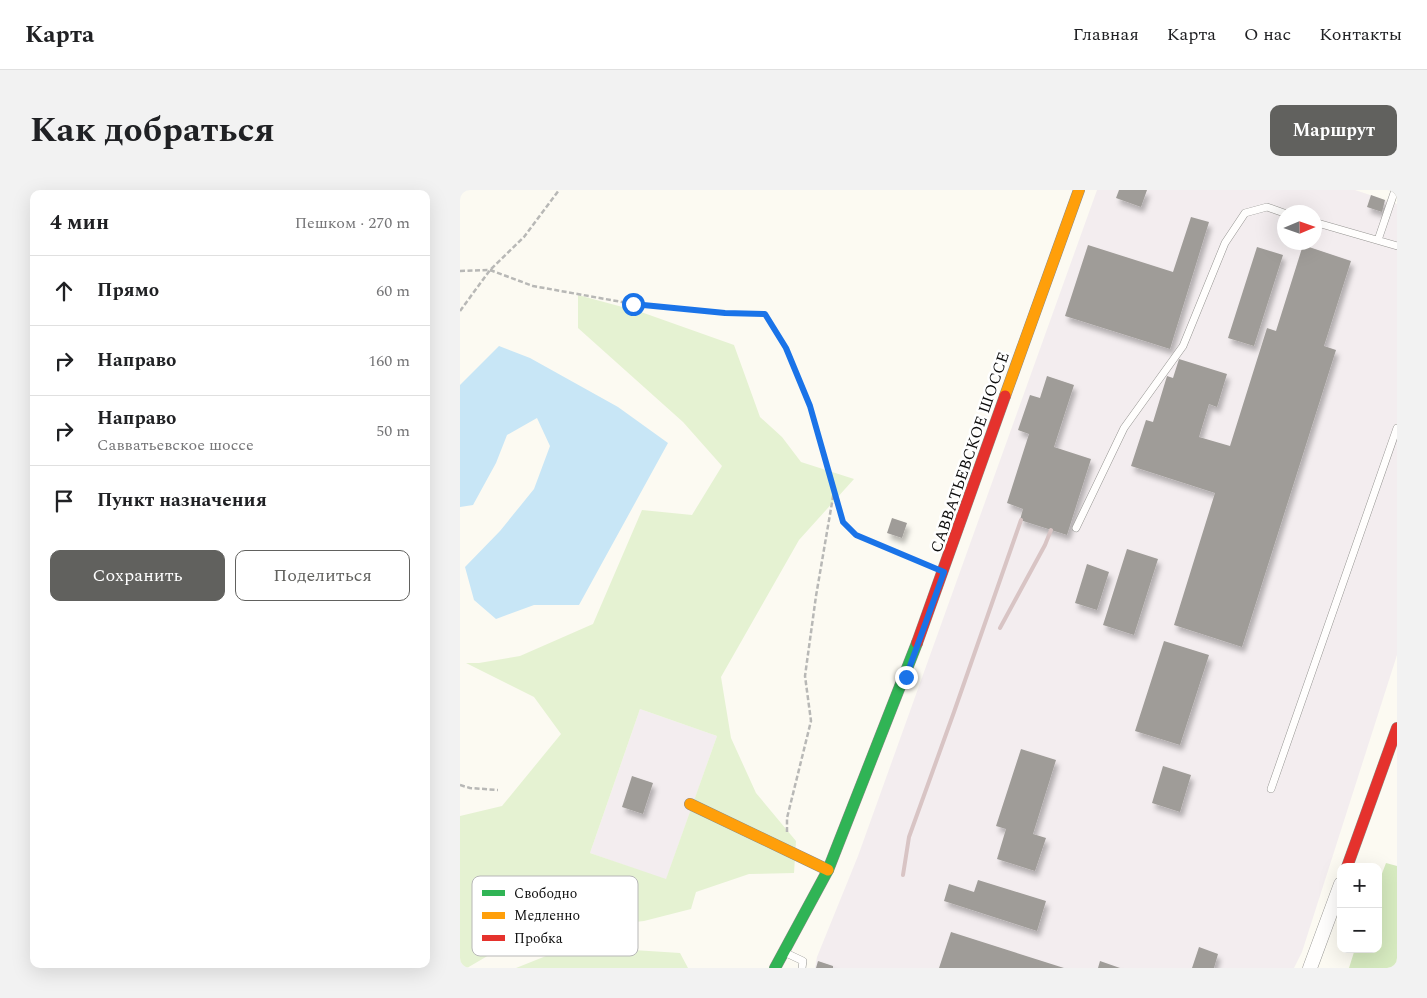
<!DOCTYPE html>
<html lang="ru">
<head>
<meta charset="utf-8">
<style>
  :root { --surface:#fff; --page:#f2f2f2; --text:#202124; --muted:#757577; --line:#e0e0e0; --accent:#61615e }
  body { margin:0; font-family:Spectral,serif; background:var(--page); color:var(--text) }
  .controls { position:absolute; right:15px; bottom:15px; display:grid; overflow:hidden; border-radius:10px; box-shadow:0 5px 20px #0002 }
  .controls button { width:45px; height:45px; display:grid; place-items:center; padding:0; border:0; border-bottom:1px solid var(--line); background:var(--surface); color:var(--text); font:25px sans-serif }
  .compass { position:absolute; left:817px; top:15px; width:45px; height:45px; border-radius:50%; background:var(--surface); box-shadow:0 5px 20px #0002; rotate:88deg }
  .stop { position:absolute; width:15px; height:15px; margin:-11px; border:4px solid #1a73e8; border-radius:50%; background:#fff }
  .stop.end { background:#1a73e8; border-color:#fff; box-shadow:0 1px 5px #0008 }
  .list { margin:0; padding:0; list-style:none }
  h2 { display:flex; justify-content:space-between; align-items:center; height:65px; margin:0; padding:0 20px; font-size:21px }
  h2 small { font-size:16px; font-weight:400; color:var(--muted) }
  .list li { display:grid; grid-template-columns:32px 1fr auto; gap:15px; align-items:center; box-sizing:border-box; height:70px; padding:0 20px; border-top:1px solid var(--line) }
  .list b { display:block; font-size:19px; white-space:nowrap }
  .list p { margin:0; font-size:16px; white-space:nowrap; color:var(--muted) }
  .list em { font-size:16px; font-style:normal; color:var(--muted) }
  .actions { display:flex; gap:10px; padding:15px 20px }
  .actions a { flex:1; padding:11px 0; border:1px solid var(--accent); border-radius:10px; text-align:center; font-size:18px; color:var(--accent) }
  .actions .main { background:var(--accent); color:#fff }
  .icon { flex:none; width:28px; height:28px; fill:none; stroke:currentColor; stroke-width:2; stroke-linecap:round; stroke-linejoin:round }
  .map { position:relative; flex:none; width:937px; height:778px; overflow:hidden; border-radius:10px }
  header { display:flex; align-items:center; gap:30px; box-sizing:border-box; height:70px; padding:0 25px; background:var(--surface); border-bottom:1px solid var(--line) }
  header strong { font-size:24px }
  nav { display:flex; gap:28px; margin-inline-start:auto; font-size:18px }
  .intro { display:flex; align-items:center; justify-content:space-between; box-sizing:border-box; height:120px; padding:0 30px }
  h1 { margin:0; font-size:35px }
  .button { padding:12px 22px; border-radius:10px; background:var(--accent); color:#fff; font-size:18px; font-weight:700 }
  main { display:flex; gap:30px; padding:0 30px }
  aside { flex:1; background:var(--surface); border-radius:10px; box-shadow:0 5px 20px #0002 }
  .map>svg:first-child { display:block }
  .industrial { fill:#f3edef; fill-rule:evenodd }
  .green { fill:#e5f2d2; fill-rule:evenodd }
  .forest { fill:#d6eabf }
  .water { fill:#c8e6f6 }
  .building { fill:#9f9c98; filter:url(#shadow) }
  .lines { fill:none; stroke-linecap:round; stroke-linejoin:round }
  .lane-casing { stroke:#959491; stroke-width:8 }
  .street-casing { stroke:#959491; stroke-width:15 }
  .fast-casing { stroke:#8c8b87; stroke-width:12 }
  .slow-casing { stroke:#8c8b87; stroke-width:12 }
  .jam-casing { stroke:#8c8b87; stroke-width:12 }
  .path { stroke:#b8b8b6; stroke-width:2.5; stroke-dasharray:5 2.5; stroke-linecap:butt }
  .lane { stroke:#fffefd; stroke-width:7 }
  .street { stroke:#fffefd; stroke-width:14 }
  .fast { stroke:#30b455; stroke-width:11 }
  .slow { stroke:#ff9f0a; stroke-width:11 }
  .jam { stroke:#e5322d; stroke-width:11 }
  .rail { stroke:#d8c4c4; stroke-width:4 }
  .route { stroke:#1a73e8; stroke-width:6 }
  .labels { text-anchor:middle; stroke-width:5; stroke-linejoin:round; paint-order:stroke }
  .street-label { font-size:16px; fill:#0e0e0e; stroke:#fff }
  .key { fill:#fff; stroke:#b7b7b7; stroke-width:1 }
  .key-label { font-size:14px; fill:#0e0e0e }
</style>
</head>
<body>
<header>
<strong>Карта</strong>
<nav><a>Главная</a><a>Карта</a><a>О нас</a><a>Контакты</a></nav>
</header>
<div class="intro"><h1>Как добраться</h1><a class="button">Маршрут</a></div>
<main>
<aside>
<h2>4 мин<small>Пешком · 270 m</small></h2>
<ul class="list">
<li><svg class="icon" aria-label="ahead" viewBox="0 0 24 24"><path d="M12 20V5M6 11l6-6 6 6"/></svg><div><b>Прямо</b></div><em>60 m</em></li>
<li><svg class="icon" aria-label="right" viewBox="0 0 24 24"><path d="M7 20v-9h11M14 6l5 5-5 5"/></svg><div><b>Направо</b></div><em>160 m</em></li>
<li><svg class="icon" aria-label="right" viewBox="0 0 24 24"><path d="M7 20v-9h11M14 6l5 5-5 5"/></svg><div><b>Направо</b><p>Савватьевское шоссе</p></div><em>50 m</em></li>
<li><svg class="icon" aria-label="arrive" viewBox="0 0 24 24"><path d="M6 21V4h12l-3 4 3 4H6"/></svg><div><b>Пункт назначения</b></div></li>
</ul>
<div class="actions"><a class="main">Сохранить</a><a>Поделиться</a></div>
</aside>
<div class="map">
<svg width="937" height="778" viewBox="0 0 937 778">
  <defs>
    <filter id="shadow"><feDropShadow dx="3" dy="5.5" stdDeviation="2.5" flood-color="#0004"/></filter>
  </defs>
  <rect width="100%" height="100%" fill="#fcfaf2"/>
  <path class="industrial" d="M637 0H895L937 14V465L842 762 834 778H355L357 767 398 666ZM824 22H854V52H824Z
    M180 519 257 546 206 690 130 663Z"/>
  <path class="green" d="M118 105 181 122 274 155 300 227 322 247 341 272 394 289 339 350 261 487 271 548 296 603 336 651 334 683 289 684 236 702 231 719 184 731 65 744 7 778H0V626L42 616 101 544 74 507 6 473H19L60 466 133 434 182 320 232 325 262 276 223 232 118 138ZM180 519 257 546 206 689 130 663Z
    M111 756 220 763 228 778H56Z"/>
  <path class="forest" d="M926 673 937 676V778H889L895 759H918V694Z"/>
  <path class="water" d="M39 156 70 168 158 217 208 253 119 415H74L36 429 14 410 5 377 40 341 74 299 90 256 77 228 47 245 36 273 13 315 0 317V195Z"/>
  <path class="building" d="M659 0H687L681 17 656 8Z
    M911 5 925 10 922 22 907 17Z
    M731 27 749 32 710 159 605 126 628 55 713 82Z
    M843 55 891 71 864 156 876 160 782 457 714 435 755 303 671 276 686 230 693 232 707 186 713 188 719 169 767 184 757 217 749 214 739 247 770 256 807 138 816 141Z
    M797 57 823 65 794 156 768 148Z
    M587 186 614 195 594 257 631 269 607 345 560 330 563 319 547 313 569 244 558 240 570 205 580 208Z
    M432 328 447 333 442 348 427 343Z
    M667 359 698 369 674 445 643 435Z
    M627 374 649 382 637 420 615 413Z
    M704 451 749 465 720 555 675 541Z
    M561 559 596 570 573 644 586 648 575 681 537 669 546 639 536 636Z
    M703 576 731 585 720 622 692 613Z
    M172 586 193 593 183 624 162 617Z
    M518 690 586 711 577 741 484 711 489 694 514 702Z
    M491 742 604 778H479Z
    M739 757 758 764 754 778H732Z
    M358 771 373 776V778H356Z
    M640 771 660 778H638Z"/>
  <g class="lines">
    <defs>
      <path id="lane" d="M854 32 937 56
        M918 50 935 0
        M616 338 664 238 723 156 765 53 785 23 807 17 824 23
        M811 599 937 238
        M326 763 343 771 342 778"/>
      <path id="street" d="M850 778 881 694"/>
      <path id="fast" d="M315 778 368 680 457 453"/>
      <path id="slow" d="M545 206 619 0
        M230 614 368 680"/>
      <path id="jam" d="M457 453 545 206
        M887 677 937 538"/>
    </defs>
    <use href="#lane" class="lane-casing"/>
    <use href="#street" class="street-casing"/>
    <use href="#fast" class="fast-casing"/>
    <use href="#slow" class="slow-casing"/>
    <use href="#jam" class="jam-casing"/>
    <path class="path" d="M0 81 30 80 73 96 173 114 265 123H305L326 158 350 216 383 331 396 345 467 374
      M0 121 30 80 64 47 99 0
      M0 595 10 598 38 600
      M327 642V628L351 531 345 486 356 406 374 301"/>
    <use href="#lane" class="lane"/>
    <use href="#street" class="street"/>
    <use href="#fast" class="fast"/>
    <use href="#slow" class="slow"/>
    <use href="#jam" class="jam"/>
    <path class="rail" d="M540 438 585 355 591 340
      M443 685 449 647 494 522 561 330"/>
  </g>
  <g class="lines">
    <path class="route" d="M173 114 265 123 305 124 326 158 350 216 383 332 396 345 484 382 446 487"/>
  </g>
  <g class="labels">
    <g class="street-label">
      <text transform="translate(509 262) rotate(-71)" y="6">САВВАТЬЕВСКОЕ ШОССЕ</text>
    </g>
  </g>
  <rect x="12" y="686" width="166" height="80" rx="8" class="key"/>
  <rect x="22" y="700" width="23" height="6" fill="#30b455"/>
  <rect x="22" y="722" width="23" height="7" fill="#ff9f0a"/>
  <rect x="22" y="745" width="23" height="6" fill="#e5322d"/>
  <g class="key-label">
    <text x="54" y="708">Свободно</text>
    <text x="54" y="730">Медленно</text>
    <text x="54" y="753">Пробка</text>
  </g>
</svg>
<div class="controls">
<button>+</button>
<button>−</button>
</div>
<svg class="compass" viewBox="-18 -18 36 36"><path d="M0-13l5 13h-10z" fill="#e53935"/><path d="M0 13l5-13h-10z" fill="#757577"/></svg>
<div class="stop" style="left:173px;top:114px"></div>
<div class="stop end" style="left:446px;top:487px"></div>
</div>
</main>
</body>
</html>
